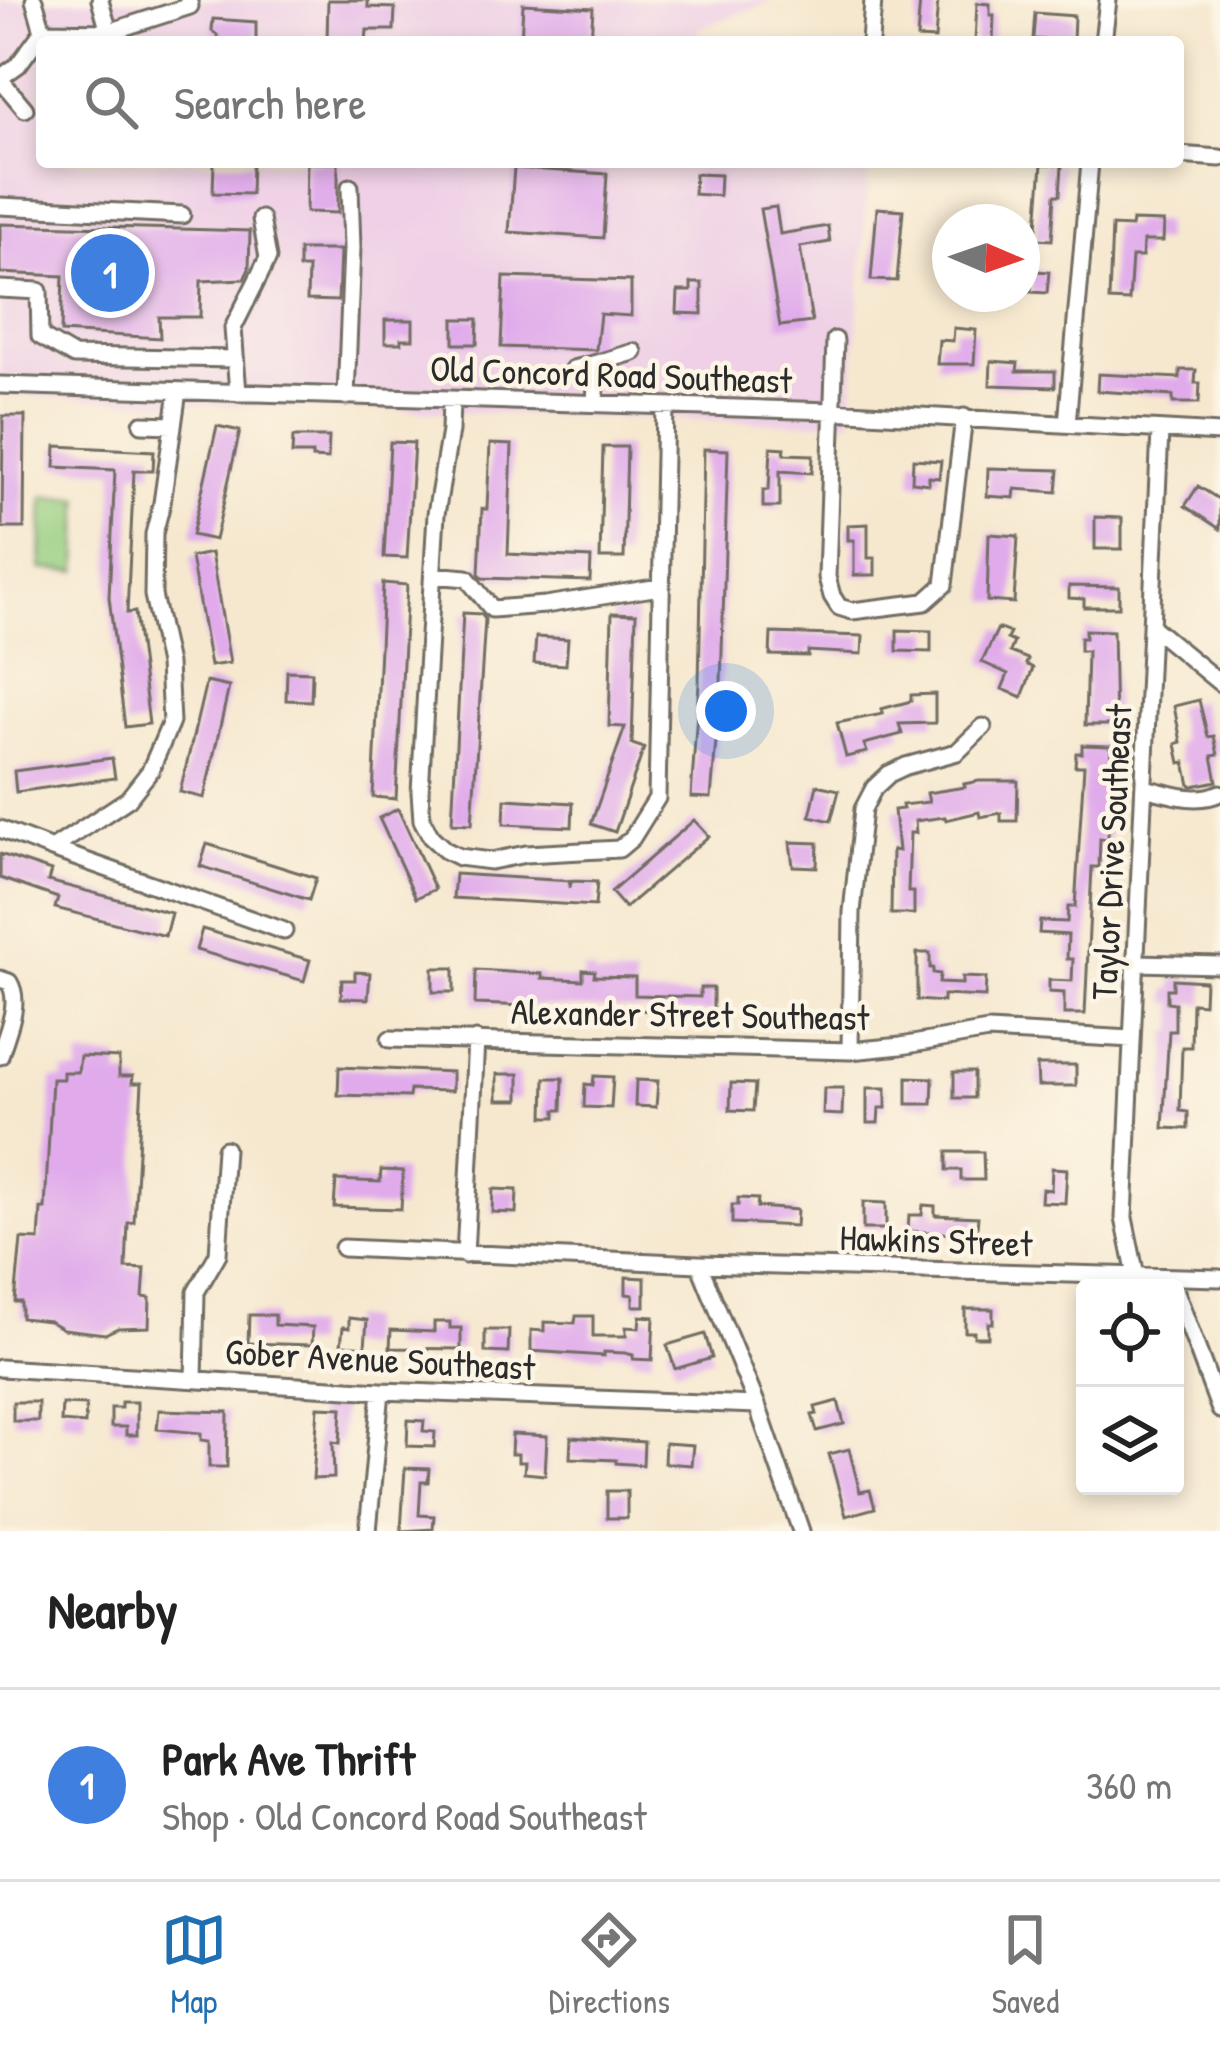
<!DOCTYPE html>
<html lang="en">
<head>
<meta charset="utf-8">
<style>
  :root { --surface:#fff; --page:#f6f6f6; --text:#222; --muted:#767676; --line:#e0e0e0; --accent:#1f6fb2 }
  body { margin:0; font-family:"Patrick Hand",sans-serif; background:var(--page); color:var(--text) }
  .controls { position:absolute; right:36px; bottom:36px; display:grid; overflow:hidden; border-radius:12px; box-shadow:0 6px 18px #0003 }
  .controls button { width:108px; height:108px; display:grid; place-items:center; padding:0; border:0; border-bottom:3px solid var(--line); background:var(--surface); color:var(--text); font:60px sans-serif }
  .compass { position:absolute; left:932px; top:204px; width:108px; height:108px; border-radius:50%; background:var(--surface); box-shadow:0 6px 18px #0003; rotate:92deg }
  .you { position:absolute; left:726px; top:711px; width:42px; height:42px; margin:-30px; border:9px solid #fff; border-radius:50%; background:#1a73e8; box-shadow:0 0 0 18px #1a73e833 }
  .badge { display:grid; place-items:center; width:78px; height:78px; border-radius:50%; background:var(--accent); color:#fff; font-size:39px; font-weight:700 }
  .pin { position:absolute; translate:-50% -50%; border:6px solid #fff; box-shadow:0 3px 12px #0006 }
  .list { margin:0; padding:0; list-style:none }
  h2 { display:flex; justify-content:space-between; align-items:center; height:156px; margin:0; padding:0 48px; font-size:51px }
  h2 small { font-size:39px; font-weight:400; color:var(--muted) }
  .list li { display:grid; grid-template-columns:78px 1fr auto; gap:36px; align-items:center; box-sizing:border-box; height:192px; padding:0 48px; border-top:3px solid var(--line) }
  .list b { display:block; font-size:45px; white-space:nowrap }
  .list p { margin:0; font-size:39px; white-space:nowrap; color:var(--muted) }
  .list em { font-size:39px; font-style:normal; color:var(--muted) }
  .icon { flex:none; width:66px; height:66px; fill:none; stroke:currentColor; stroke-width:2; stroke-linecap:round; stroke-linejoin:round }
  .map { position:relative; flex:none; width:1220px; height:1531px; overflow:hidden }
  .search { position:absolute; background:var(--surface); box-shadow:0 6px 18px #0003; left:36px; right:36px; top:36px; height:132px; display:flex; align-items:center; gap:30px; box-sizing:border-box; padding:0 42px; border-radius:12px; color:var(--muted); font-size:45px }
  .sheet { height:348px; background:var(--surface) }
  nav { display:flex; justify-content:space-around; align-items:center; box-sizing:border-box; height:168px; border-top:3px solid var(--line); background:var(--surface); font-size:33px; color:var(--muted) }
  nav a { display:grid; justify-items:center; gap:6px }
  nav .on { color:var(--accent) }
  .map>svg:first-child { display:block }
  .built { fill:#efd0e6 }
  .pitch { fill:#96ce80; stroke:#607c56; stroke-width:3 }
  .building { fill:#e0aaeb }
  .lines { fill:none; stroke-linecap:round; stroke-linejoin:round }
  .minor-casing { stroke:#726d64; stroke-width:21 }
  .minor { stroke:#fff; stroke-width:15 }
  .labels { text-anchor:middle; stroke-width:9; stroke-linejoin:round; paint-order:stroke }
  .street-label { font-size:36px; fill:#2b2b2b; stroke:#fcf5e5 }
</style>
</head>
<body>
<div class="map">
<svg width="1220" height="1531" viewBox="0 0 1220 1531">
  <rect width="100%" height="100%" fill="#fcf5e5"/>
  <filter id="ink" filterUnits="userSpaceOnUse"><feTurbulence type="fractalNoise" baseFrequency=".00833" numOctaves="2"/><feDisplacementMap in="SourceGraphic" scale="24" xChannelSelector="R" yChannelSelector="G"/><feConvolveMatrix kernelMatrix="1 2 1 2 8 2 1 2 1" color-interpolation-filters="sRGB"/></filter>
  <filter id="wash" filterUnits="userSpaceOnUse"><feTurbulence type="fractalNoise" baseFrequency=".004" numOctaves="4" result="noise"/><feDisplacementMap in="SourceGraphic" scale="48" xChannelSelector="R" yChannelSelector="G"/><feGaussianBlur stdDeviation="2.7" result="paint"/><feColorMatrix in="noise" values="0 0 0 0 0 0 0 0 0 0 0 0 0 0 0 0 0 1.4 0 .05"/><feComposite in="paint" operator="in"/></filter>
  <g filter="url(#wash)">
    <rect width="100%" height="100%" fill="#f6e8cf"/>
    <path class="built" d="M0 0H776L698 29 697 42H42V162H869L851 421 793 423 194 404 0 395Z"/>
    <path class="pitch" d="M43 497 80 498 78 571 41 569Z"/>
    <g id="blocks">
      <path class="building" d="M328 0H368V7L395 8 394 30H367L366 42H327Z
        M920 0H938L935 39 917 38Z
        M977 3 990 4V15H994L993 42H975Z
        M523 4 593 8 591 42H521Z
        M1035 13 1074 16 1073 42 1033 39Z
        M213 19 256 22V42H218V36L212 31Z
        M214 162H252L251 194 213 193Z
        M307 163H338V213L306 212Z
        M1042 164 1062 165 1060 195H1055L1052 240 1036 239Z
        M514 168 607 174 603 238 509 232Z
        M695 174 720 175 719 196 694 194Z
        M776 207 780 234 828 226 830 242 800 247 812 322 780 326 760 209Z
        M877 208 903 210 897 281 871 280Z
        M1132 221 1164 222 1163 241H1143L1142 257H1132L1129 301 1109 300 1112 226 1131 227Z
        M0 224 250 231 249 269 244 279 201 281 200 317H159L160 338 61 332 63 276 0 273Z
        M299 250H340L338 301 307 300 308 268H299Z
        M1022 270 1049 272 1047 293 1031 292 1032 282 1022 281Z
        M504 277 631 281V316L600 314 596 350 501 347Z
        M691 283H702V314L677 313 678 291H691Z
        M454 319H478L477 344H454Z
        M385 320H413V339H401V343H385Z
        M954 328 976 330 974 364H937L939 340 953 341Z
        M991 361 1018 363 1017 371H1055V387L990 385Z
        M1180 370H1196L1195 383H1200L1199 403H1173V396L1097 391 1098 374 1180 378Z
        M3 416H25L24 528H2Z
        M217 426 240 431 215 540 192 535Z
        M293 437H329L328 459 312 458V454H292Z
        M390 442 414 443 407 558 384 557Z
        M490 444 512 445 508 554 591 558 590 581 482 578 479 574 482 509H487Z
        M56 446 154 451 153 471H134L127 613 135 612 149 724 125 727 109 597 115 470 55 467Z
        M603 447H627L624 558H600Z
        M771 447 785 448 784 454 813 455 812 473 780 471V507H763V490H769Z
        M704 449 728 450 721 684 711 798 691 797 699 684Z
        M913 459 941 461 939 478 929 477V484L912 482Z
        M988 468 1059 470 1057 492 1015 489 1014 498 987 496Z
        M1198 486 1220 500V529L1185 506Z
        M1095 517 1122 518V549H1095Z
        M868 524V558H875V575H854V540H848V525Z
        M989 534 1018 536 1014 603 987 601Z
        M211 553 230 663 210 666 191 557Z
        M383 583 407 585 396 799 373 797Z
        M1069 586 1119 587V607H1084V599L1069 598Z
        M463 613 481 614 485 619 472 824 452 823Z
        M612 613 636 614 632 744 644 748 615 832 591 824 625 727 609 726Z
        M998 628 1010 633 1007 639 1014 642 1010 652 1028 659 1026 664 1033 668 1022 697 1002 689 1008 674 982 662Z
        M897 630 931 631V652L897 651Z
        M1085 630 1113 631 1115 725H1085L1087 651H1080V638H1085Z
        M771 633 863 636 862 654 808 651V656L770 655Z
        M536 637 568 639 566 665 534 663Z
        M287 671 312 672 311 701 286 700Z
        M206 682 229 687 204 798 180 792Z
        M935 694V723L899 724 902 734 864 744 867 752 846 757 837 723 883 714 881 709 911 701V695Z
        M1199 700 1208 737 1214 736 1218 755 1212 756 1217 781 1193 786 1190 785 1185 762 1180 763 1176 744 1181 742 1174 706Z
        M1082 745 1111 746 1108 839H1100L1099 867H1092L1085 1014H1064V993L1049 992V980L1072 981 1073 959H1067L1068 935 1039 933 1040 921 1067 922 1068 907H1075L1084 766H1075L1076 753H1082Z
        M112 758 115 778 16 792 14 771Z
        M979 781H1018L1017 821H1001V813L980 817 979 812 946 820 945 817 915 821 916 833H910L908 892H914V914H891L892 850 898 851 894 810 903 809 902 805 929 802 927 793 965 787 964 784Z
        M817 785 839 790 831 821 810 816Z
        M505 799 573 803 572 827 504 824Z
        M398 809 435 889 416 898 379 818Z
        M694 820 709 836 625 908 611 892Z
        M790 842 818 843 817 867 793 866Z
        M207 844 316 878 309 900 200 866Z
        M0 854 51 871 48 881 171 913 165 936 55 908 58 898 0 878Z
        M455 874 570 881 569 888 572 881 597 882 595 906 453 898Z
        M202 929 310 960 304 981 196 950Z
        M917 953H930V968H933V973L940 974 939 983 962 984V977L986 978 985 997 943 995V1002L917 1000Z
        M433 968H454V992H433Z
        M476 970 542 974V978L583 980V970L595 971 594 976 635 977V995L700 997V988H713V1013L475 1004Z
        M355 972 370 973 368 999 341 998 342 980H355Z
        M1173 979 1205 981 1204 1004 1192 1003 1191 1047H1182L1180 1111 1188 1112V1129L1163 1128 1169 1031H1175V1003L1167 1002V989H1173Z
        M80 1056 119 1058V1076H133L132 1083H142L134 1222 128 1223 126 1268 145 1269 143 1297 150 1298 149 1327 118 1328 105 1334 63 1329 49 1321 21 1318V1302H15L21 1239 39 1240 41 1209H45L52 1079H63V1072H78Z
        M1037 1065H1076V1086H1038Z
        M339 1067 452 1072V1091L410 1090 409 1097 338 1095Z
        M954 1072H974V1098H954Z
        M497 1074H519V1100H497Z
        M594 1076 613 1077 611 1108 584 1107 585 1084 593 1085Z
        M907 1077 933 1078 932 1104H907Z
        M545 1078H563L562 1110H556V1117H544Z
        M636 1080 658 1081 656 1107 635 1106Z
        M731 1083 755 1084 753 1111 730 1110Z
        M824 1088H843L842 1115 823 1114Z
        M867 1088H886V1108H879L878 1123H867Z
        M947 1152H983L984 1180H961V1170H947Z
        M1052 1168 1067 1169 1065 1203 1041 1202 1042 1189 1051 1190Z
        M381 1170 403 1171 401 1209 334 1207 336 1180 380 1182Z
        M493 1189 517 1190 516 1213 492 1212Z
        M738 1198 758 1199 757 1207 797 1210 796 1226 732 1223V1205H738Z
        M863 1202 886 1203V1229H863Z
        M923 1205 935 1206V1215L978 1217 976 1240 958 1239V1234L908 1231 909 1215H922Z
        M626 1277 645 1278V1306H633V1295L626 1294Z
        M965 1309H993V1323H988V1337H974V1332H965Z
        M249 1315H275V1325L313 1327 312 1345 248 1343Z
        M576 1316H593V1336H626V1327L639 1328 640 1316 654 1317 652 1360 633 1359V1355L625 1353 604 1352V1356L531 1351V1330L544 1331V1322L575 1323Z
        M349 1318 367 1320 365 1347 341 1345 343 1327 349 1328Z
        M434 1322H450V1328H461V1349L390 1348 391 1330 434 1332Z
        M485 1330H509L508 1353 485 1352Z
        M705 1334 712 1358 675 1369 667 1345Z
        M838 1401 844 1424 817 1431 812 1415 817 1414 815 1407Z
        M13 1402H38V1421H13Z
        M121 1402H137V1435H126V1427H111V1408H121Z
        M62 1404 86 1405 85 1424 61 1422Z
        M318 1407 342 1408 340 1443 333 1442 334 1478 313 1479Z
        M159 1410 228 1412 227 1467H209V1441L201 1440V1433L157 1429Z
        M408 1420 424 1421 423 1431 435 1432 434 1447 407 1446Z
        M512 1434 547 1436 545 1475 524 1473 525 1462H518V1454H511Z
        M571 1437 644 1442 643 1465 616 1463V1460L570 1458Z
        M665 1443 693 1445 691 1465 664 1463Z
        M849 1449 860 1492 870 1490 875 1508 846 1516 829 1454Z
        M405 1468 429 1469 428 1482H421L419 1515 434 1516 433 1529 401 1531Z
        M607 1491H627V1518H607Z"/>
    </g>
  </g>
  <g filter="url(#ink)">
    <use href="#blocks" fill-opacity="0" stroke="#726d64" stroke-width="3"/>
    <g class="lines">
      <defs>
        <path id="minor" d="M34 0 43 31 109 32
          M100 0 109 32 190 6 188 0
          M870 42 873 0
          M1103 42 1108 0
          M0 78 18 65 43 31
          M0 79 25 109
          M1178 155 1220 158
          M0 206 182 215
          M0 289 39 291 40 336 74 356 235 359
          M835 340 827 577 832 596 839 607 852 611 925 602 944 585 964 417
          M573 369 597 363
          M0 385 832 411 1220 433
          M238 393 233 328 268 258 261 219
          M346 397 352 248 350 187
          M451 400 450 431 436 514 420 792 422 820 431 837 445 850 459 857 491 861 526 854 619 849 632 838 657 798 665 406
          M595 404 597 363 634 352
          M142 424 173 425
          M1067 424 1090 162
          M433 575 467 578 492 609 545 605 660 587
          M1153 628 1220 683
          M1145 788C1169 794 1197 804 1220 793
          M0 829 52 849 128 799 150 771 171 722 168 664 153 595 154 534 162 503 178 391
          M52 849 284 931
          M1136 963 1220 965
          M0 979 9 982C22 1003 6 1033 0 1056
          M390 1039 850 1051 901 1046 988 1031 1132 1039
          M850 1051 852 912 863 809 874 788 889 774 906 766 957 752 983 727
          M343 1248 699 1264 1220 1278
          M465 1255 476 1040
          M699 1264 757 1405 801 1531
          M1136 1276 1124 1218 1160 431
          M1175 1289 1220 1410
          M0 1368 381 1391 757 1405
          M194 1380 196 1292 218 1254 225 1149
          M368 1531 381 1391"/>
      </defs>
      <use href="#minor" class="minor-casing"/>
      <use href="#minor" class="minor"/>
    </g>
  </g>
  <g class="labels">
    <g class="street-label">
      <text transform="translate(611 374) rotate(2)" y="13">Old Concord Road Southeast</text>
      <text transform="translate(1111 852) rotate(-87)" y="13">Taylor Drive Southeast</text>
      <text transform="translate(690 1014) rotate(1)" y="13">Alexander Street Southeast</text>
      <text transform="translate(936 1240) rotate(2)" y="13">Hawkins Street</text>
      <text transform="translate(380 1359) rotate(3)" y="13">Gober Avenue Southeast</text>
    </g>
  </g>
</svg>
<div class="controls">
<button><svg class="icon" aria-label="locate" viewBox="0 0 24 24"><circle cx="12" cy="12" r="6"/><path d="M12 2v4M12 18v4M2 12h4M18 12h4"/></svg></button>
<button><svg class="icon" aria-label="layers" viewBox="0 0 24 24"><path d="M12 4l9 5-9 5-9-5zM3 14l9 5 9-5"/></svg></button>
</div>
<svg class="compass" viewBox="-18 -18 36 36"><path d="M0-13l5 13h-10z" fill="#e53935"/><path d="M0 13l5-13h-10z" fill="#767676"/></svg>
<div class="you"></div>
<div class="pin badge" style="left:110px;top:273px;background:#3f7fe0">1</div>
<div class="search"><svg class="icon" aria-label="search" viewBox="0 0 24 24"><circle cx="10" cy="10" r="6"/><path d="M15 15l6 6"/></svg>Search here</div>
</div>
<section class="sheet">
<h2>Nearby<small></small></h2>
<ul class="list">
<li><span class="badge" style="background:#3f7fe0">1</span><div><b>Park Ave Thrift</b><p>Shop · Old Concord Road Southeast</p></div><em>360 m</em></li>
</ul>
</section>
<nav>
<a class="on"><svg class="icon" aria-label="map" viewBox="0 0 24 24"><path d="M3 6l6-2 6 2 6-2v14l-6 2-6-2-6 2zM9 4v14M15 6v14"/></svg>Map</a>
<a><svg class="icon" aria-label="directions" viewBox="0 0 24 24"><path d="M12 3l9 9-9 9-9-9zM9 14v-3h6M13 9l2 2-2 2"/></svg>Directions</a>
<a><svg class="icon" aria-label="saved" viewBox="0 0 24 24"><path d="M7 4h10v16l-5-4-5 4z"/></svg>Saved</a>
</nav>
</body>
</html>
